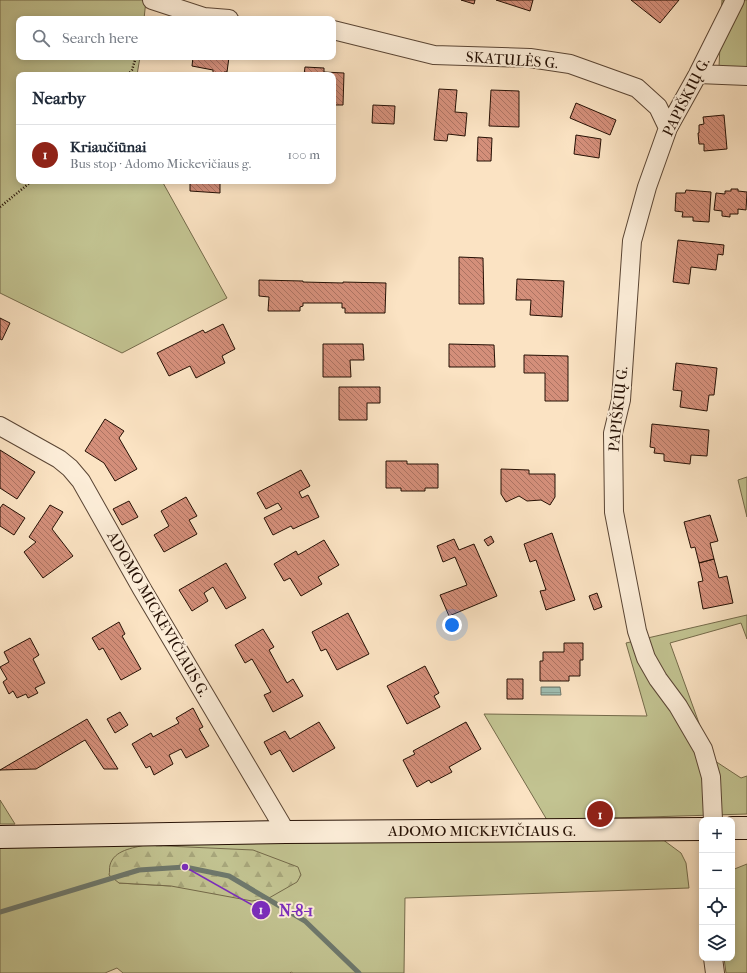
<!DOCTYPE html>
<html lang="en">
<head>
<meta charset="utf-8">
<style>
  :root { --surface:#fff; --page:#f2f2f3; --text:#1f2937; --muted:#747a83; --line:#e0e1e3; --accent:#8f2418 }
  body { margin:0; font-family:"IM FELL French Canon",serif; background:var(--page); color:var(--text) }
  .controls { position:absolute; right:12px; bottom:12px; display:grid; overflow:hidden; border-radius:8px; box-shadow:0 2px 10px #0003 }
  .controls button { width:36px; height:36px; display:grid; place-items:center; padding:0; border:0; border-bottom:1px solid var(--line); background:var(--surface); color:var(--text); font:20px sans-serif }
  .you { position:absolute; left:452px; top:625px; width:14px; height:14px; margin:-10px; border:3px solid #fff; border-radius:50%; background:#1a73e8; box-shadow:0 0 0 6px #1a73e833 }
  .badge { display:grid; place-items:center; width:26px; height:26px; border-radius:50%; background:var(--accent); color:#fff; font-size:13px; font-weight:700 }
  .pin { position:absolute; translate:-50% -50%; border:2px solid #fff; box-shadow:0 1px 4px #0006 }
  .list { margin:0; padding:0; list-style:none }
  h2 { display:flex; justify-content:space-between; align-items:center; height:52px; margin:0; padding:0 16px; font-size:17px }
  h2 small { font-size:13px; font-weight:400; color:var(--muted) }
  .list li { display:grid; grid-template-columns:26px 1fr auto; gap:12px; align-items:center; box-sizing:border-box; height:60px; padding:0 16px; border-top:1px solid var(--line) }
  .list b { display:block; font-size:15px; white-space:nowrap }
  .list p { margin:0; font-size:13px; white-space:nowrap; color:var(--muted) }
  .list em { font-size:13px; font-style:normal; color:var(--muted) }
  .icon { flex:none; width:22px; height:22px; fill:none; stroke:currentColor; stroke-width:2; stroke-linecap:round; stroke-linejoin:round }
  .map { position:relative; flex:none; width:747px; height:973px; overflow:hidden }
  .search { position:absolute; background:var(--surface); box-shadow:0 2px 10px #0003; left:16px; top:16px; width:320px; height:44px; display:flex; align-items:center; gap:10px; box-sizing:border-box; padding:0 14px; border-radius:8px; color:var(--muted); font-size:15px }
  .panel { position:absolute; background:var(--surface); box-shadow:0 2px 10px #0003; left:16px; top:72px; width:320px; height:112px; border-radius:8px }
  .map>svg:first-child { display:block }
  .green { fill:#c2c391; stroke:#746a4a; fill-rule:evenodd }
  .forest { fill:url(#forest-firs); stroke:#746a4a }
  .water { fill:url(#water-rules); stroke:#6e786c }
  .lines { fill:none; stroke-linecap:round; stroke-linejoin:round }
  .stream { stroke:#6e786c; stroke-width:5 }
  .building { fill:url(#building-back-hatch); stroke:#251004 }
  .street-casing { stroke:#5a4534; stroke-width:20 }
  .secondary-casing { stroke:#251004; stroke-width:24 }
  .path { stroke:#251004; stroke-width:2.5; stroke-dasharray:1 2; stroke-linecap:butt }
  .street { stroke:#fcedd8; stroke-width:18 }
  .secondary { stroke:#fcedd8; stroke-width:22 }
  .labels { text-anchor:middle; stroke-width:4; stroke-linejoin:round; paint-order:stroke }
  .street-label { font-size:15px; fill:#251004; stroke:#fcedd8 }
  .leader { fill:none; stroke:#7b2cbf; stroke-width:1.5 }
  .callout-dot { fill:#7b2cbf; stroke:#fcedd8; stroke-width:1.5 }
  .mark-label { font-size:12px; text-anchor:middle; font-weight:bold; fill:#fff }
  .callout-label { font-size:16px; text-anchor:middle; font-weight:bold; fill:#7b2cbf; stroke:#fcedd8; stroke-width:4; stroke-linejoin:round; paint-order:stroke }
</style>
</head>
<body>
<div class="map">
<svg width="747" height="973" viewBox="0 0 747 973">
  <defs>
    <pattern id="forest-firs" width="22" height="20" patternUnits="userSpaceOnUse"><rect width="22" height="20" fill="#c2c391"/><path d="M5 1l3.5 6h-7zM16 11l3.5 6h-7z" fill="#a7a67b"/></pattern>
    <pattern id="water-rules" width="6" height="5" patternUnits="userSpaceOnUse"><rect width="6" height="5" fill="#9fbeb2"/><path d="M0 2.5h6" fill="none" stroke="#89a297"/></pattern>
    <pattern id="building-back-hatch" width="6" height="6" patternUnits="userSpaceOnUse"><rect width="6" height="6" fill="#d48f7a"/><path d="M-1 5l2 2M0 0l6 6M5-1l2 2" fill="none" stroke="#ac7362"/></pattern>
  </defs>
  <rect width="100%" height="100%" fill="#fbe3c3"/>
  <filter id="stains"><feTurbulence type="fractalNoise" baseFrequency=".005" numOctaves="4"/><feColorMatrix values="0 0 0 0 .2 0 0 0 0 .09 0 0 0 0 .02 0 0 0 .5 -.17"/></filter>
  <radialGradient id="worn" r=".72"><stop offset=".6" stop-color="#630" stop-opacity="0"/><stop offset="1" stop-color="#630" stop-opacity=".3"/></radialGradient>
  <path class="green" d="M0 0H146L144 19H19V57H140L137 75H19V181H162L227 298 122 353 0 293Z
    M722 0H747V73L719 67Z
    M747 477V517L738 480Z
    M747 615V639L741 623 670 643 712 759 741 778 747 776V814L547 820 484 714 647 716 626 643Z
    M0 800 15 824H0Z
    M662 839 681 853 686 863 689 888 405 898 404 973H293L291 972 290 973H123L117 968 105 973H0V844ZM145 845 169 847 171 886 119 883Z
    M747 864V973H726L724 958H732V870Z"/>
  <path class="forest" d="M145 845 253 850 298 867 301 875 297 882 269 898 252 901 171 886 119 883 109 875C110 872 109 868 110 865 114 850 133 848 145 845Z"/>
  <path class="water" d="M541 687H560L561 695H541Z"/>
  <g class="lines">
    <path class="stream" d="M0 912 139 870 185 867 229 876 305 921 359 973"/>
  </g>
  <path class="building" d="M461 0H475L474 4Z
    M496 0H533L530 11Z
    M631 0H679L660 23Z
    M193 57H229L227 72H224V75H213V70L192 66Z
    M305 67 324 68V72L344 73 343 105H333V75H304Z
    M439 89 457 90 455 112 467 113 465 136 448 134 447 141 434 140Z
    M491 90 519 91V127L489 126Z
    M576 103 616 120 610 135 570 118Z
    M373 105 395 106 394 124 372 123Z
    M724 115 727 149 704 151V144H699L698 133H699V125L704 124 703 117Z
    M576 135 601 139 599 158 574 154Z
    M478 137 492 138 491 161H477Z
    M190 181H220V193L190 191Z
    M731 189H738V191L747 192 746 210 738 209V214H730V217L722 216V211L714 210 716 193 725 194V191H731Z
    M686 190 711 192 709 222 693 221V217H682L683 212 675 211 676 193H685Z
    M678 240 724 245 723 255 718 254 716 270 691 267 689 284 673 282Z
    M459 257 483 258 484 304H459Z
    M517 279 564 281 562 317 530 315 531 300H516Z
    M259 280 303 281V282L343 283V282L386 283 385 313H345V308H342V303H303V306L300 307V311H268L269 297 259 296Z
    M0 318 10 323 2 340 0 339Z
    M223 324 235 349 222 356 225 363 196 378 190 366 169 376 157 353 203 330 205 333Z
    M323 344H363L364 360H350L351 377H323Z
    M449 344 494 345 495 367H449Z
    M524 355 568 356V401H545V373H524Z
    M676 363 717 368 714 395H709L707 411 680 407 682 391 673 390Z
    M339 387H380V403H367V420H339Z
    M105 419 124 431 119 438 137 469 115 481 104 463 85 451Z
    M652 424 709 430 707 456 691 455 690 464 664 461V454L654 453 655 448 650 447Z
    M0 450 35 472 17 499 0 488Z
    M386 461H407V464H438V488H425V491H401V488H386Z
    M501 469 529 470V474H555V497L550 505 541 500 527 501 519 496 506 502 501 494Z
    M301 470 310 486 299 492 302 498 308 495 319 517 293 529 291 526 273 535 264 518 282 509 278 503 266 509 257 493Z
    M186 497 197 516 189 520 197 534 164 552 154 535 169 526 161 511Z
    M129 501 138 517 122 525 113 509Z
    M3 504 25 518 14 535 0 526V508Z
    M50 505 63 512 52 529 73 556 43 578 24 552 36 542 29 537Z
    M710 515 718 541 710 543 714 559 699 563 695 547 691 548 684 522Z
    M552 533 575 600 546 610 540 591 546 590 536 560 530 562 524 544Z
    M491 536 494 542 488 546 484 540Z
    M454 539 459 550 474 544 497 596 449 616 440 595 467 585 455 557 443 562 437 546Z
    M324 540 339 565 318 577 322 584 301 596 290 578 284 581 274 564 296 551 298 555Z
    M714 559 719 578 727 576 733 603 703 609 698 582 703 581 699 563Z
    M226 563 246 598 226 609 213 587 204 593 208 601 192 611 179 590Z
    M597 593 602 607 594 610 589 596Z
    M348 613 369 654 337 670 326 649 321 651 312 632Z
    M119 622 125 634 122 636 141 669 121 680 103 648 99 650 92 638Z
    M263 629 274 647 269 650 287 683 293 679 303 696 273 712 264 695 271 692 252 659 245 663 235 645Z
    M30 638 39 655 33 659 45 683 35 688 38 693 28 698 26 694 17 698 13 691 9 694 3 682 7 679 0 667 9 662 4 652Z
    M564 643H583V660H580V676H569V681H540V661H543V652H564Z
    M425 666 439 693 434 696 440 707 407 724 387 686Z
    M507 679H523V699H507Z
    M193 708 203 727 199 729 209 746 186 758 181 749 169 755 173 764 154 775 150 766 146 768 132 744 151 733 153 737 179 723 176 718Z
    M120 712 128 725 115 733 107 719Z
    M87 719 118 769H104L85 740 36 769 0 770Z
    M319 722 335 748 293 772 280 750 271 755 264 742 285 731 290 739Z
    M466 722 481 749 449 767 452 772 431 783 429 780 417 787 403 760 415 754 413 751Z"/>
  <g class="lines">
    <defs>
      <path id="street" d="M152 0 204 17 229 19
        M333 30 434 55 530 58 570 64 637 88 658 107 668 128
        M698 74 747 76
        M0 426 59 459 70 468 81 481 142 589 286 832
        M713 820 711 777 703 749 678 706 658 679 646 658 637 631 614 512 613 433 621 400 632 241 647 187 668 128 698 74 735 0
        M713 958 715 973"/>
      <path id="secondary" d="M732 828H747
        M0 837 286 832 702 829"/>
    </defs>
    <use href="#street" class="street-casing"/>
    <use href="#secondary" class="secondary-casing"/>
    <path class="path" d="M128 75 132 70 136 57
      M0 207 32 181"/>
    <use href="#street" class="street"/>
    <use href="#secondary" class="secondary"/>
  </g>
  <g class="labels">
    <g class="street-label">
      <text transform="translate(512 60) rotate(4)" y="5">SKATULĖS G.</text>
      <text transform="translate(686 97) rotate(-63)" y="5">PAPIŠKIŲ G.</text>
      <text transform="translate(618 409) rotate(-84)" y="5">PAPIŠKIŲ G.</text>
      <text transform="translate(158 614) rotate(60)" y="5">ADOMO MICKEVIČIAUS G.</text>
      <text x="482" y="836">ADOMO MICKEVIČIAUS G.</text>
    </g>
  </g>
  <path class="leader" d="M185 867L261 910"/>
  <g class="callout-dot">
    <circle cx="185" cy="867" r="4"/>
    <circle cx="261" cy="910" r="10"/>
  </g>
  <g class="mark-label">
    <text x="261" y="914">1</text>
  </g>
  <g class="callout-label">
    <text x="296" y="916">N-8-1</text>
  </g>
  <rect width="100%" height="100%" filter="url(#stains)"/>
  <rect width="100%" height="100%" fill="url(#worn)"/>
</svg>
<div class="controls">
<button>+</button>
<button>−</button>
<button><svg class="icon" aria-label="locate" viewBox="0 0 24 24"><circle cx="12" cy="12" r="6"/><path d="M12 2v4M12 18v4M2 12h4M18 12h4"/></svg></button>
<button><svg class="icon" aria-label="layers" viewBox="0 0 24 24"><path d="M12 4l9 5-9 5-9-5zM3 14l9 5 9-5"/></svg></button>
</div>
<div class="you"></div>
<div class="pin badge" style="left:600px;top:814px">1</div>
<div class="search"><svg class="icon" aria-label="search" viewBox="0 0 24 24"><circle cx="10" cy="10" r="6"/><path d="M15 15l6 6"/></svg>Search here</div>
<section class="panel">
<h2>Nearby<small></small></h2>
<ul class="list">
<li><span class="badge">1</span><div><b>Kriaučiūnai</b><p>Bus stop · Adomo Mickevičiaus g.</p></div><em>100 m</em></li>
</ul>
</section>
</div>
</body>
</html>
